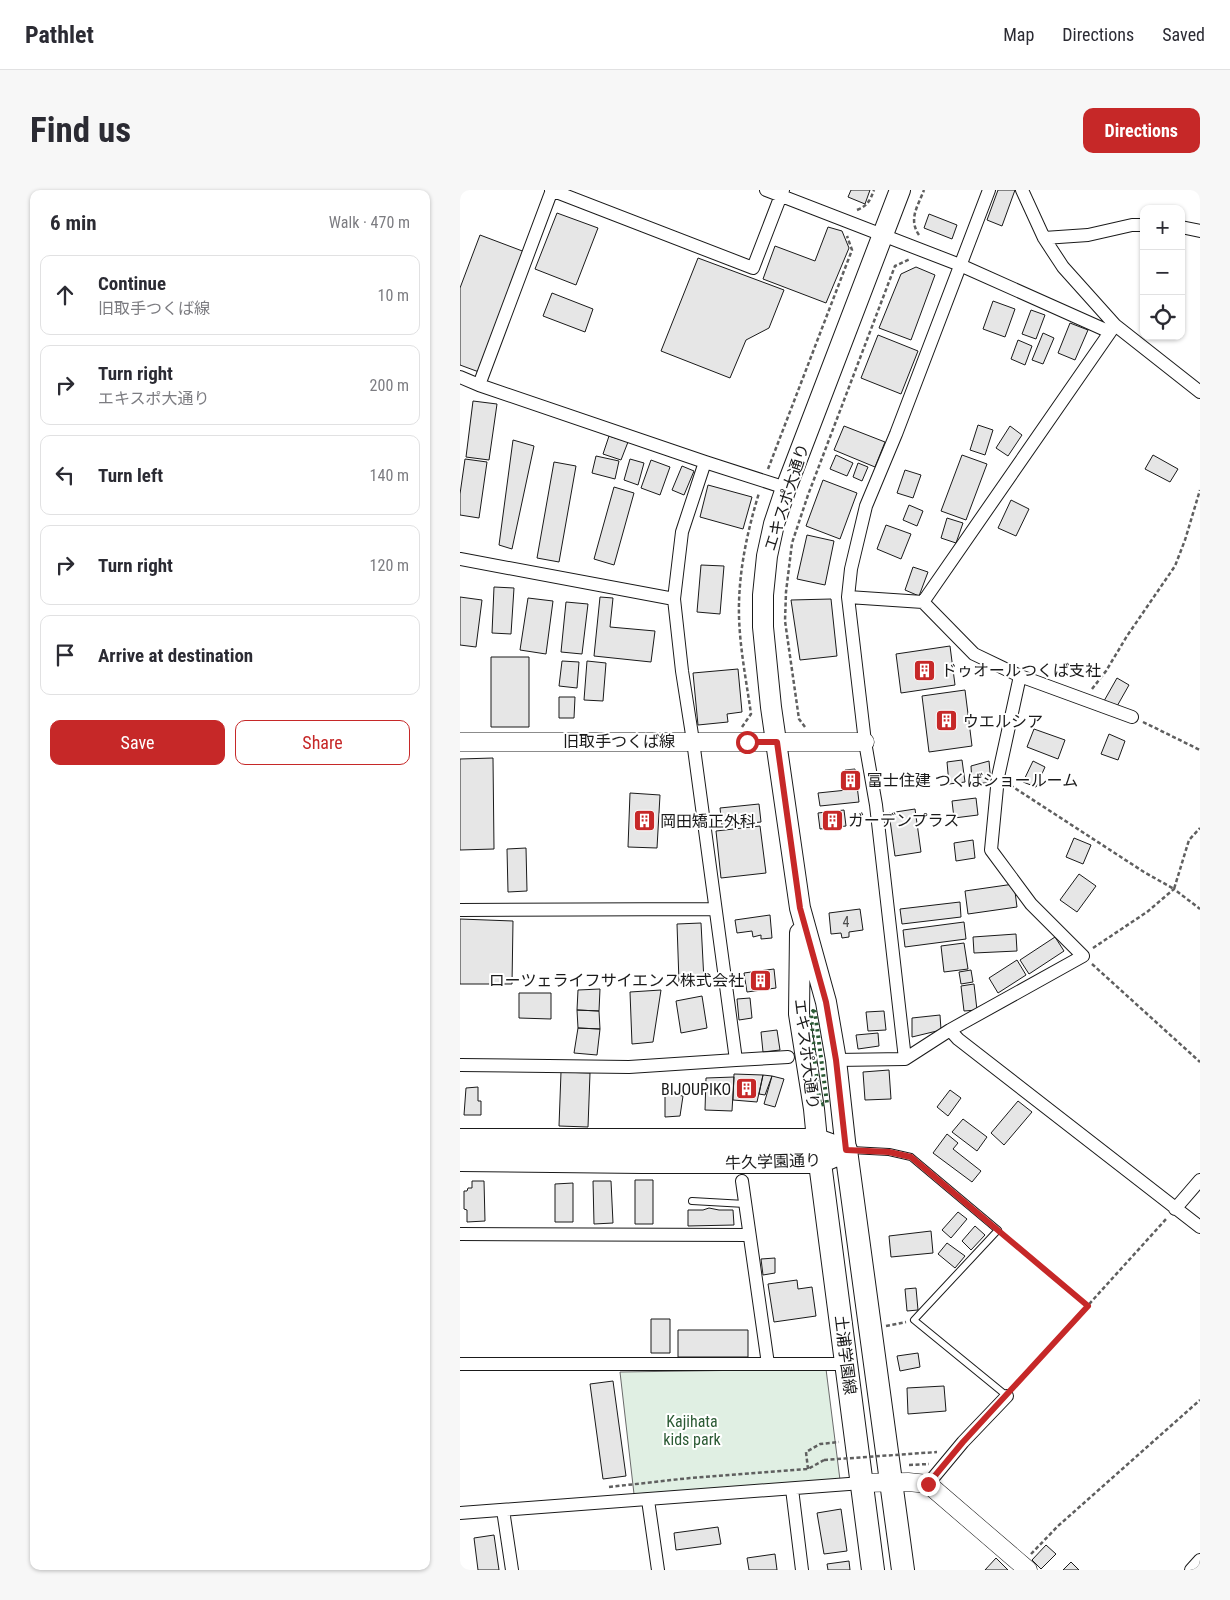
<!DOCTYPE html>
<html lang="en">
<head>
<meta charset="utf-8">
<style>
  :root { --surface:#fff; --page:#f7f7f7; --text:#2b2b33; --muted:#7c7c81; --line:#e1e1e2; --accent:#c62828 }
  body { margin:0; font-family:"Roboto Condensed","Noto Sans JP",sans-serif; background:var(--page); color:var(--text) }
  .controls { position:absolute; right:15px; top:15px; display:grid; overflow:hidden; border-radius:10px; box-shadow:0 1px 4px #0004 }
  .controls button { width:45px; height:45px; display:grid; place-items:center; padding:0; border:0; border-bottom:1px solid var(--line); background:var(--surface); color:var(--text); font:25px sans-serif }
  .stop { position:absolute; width:15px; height:15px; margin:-11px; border:4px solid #c62828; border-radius:50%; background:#fff }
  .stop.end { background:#c62828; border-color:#fff; box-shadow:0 1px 5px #0008 }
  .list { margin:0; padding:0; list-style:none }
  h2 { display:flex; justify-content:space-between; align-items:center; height:65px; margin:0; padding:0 20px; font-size:21px }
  h2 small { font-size:16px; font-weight:400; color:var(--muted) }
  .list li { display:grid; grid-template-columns:32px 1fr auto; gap:15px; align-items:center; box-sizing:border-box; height:80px; margin:0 10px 10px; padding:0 10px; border:1px solid var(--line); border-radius:10px }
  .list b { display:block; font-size:19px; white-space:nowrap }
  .list p { margin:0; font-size:16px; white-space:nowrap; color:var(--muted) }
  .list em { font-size:16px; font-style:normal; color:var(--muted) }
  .actions { display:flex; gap:10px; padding:15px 20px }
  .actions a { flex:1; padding:11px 0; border:1px solid var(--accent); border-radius:10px; text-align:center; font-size:18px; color:var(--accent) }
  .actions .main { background:var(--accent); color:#fff }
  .icon { flex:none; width:28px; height:28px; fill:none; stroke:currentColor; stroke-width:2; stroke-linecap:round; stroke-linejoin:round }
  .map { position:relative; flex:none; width:740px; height:1380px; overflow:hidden; border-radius:10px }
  header { display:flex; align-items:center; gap:30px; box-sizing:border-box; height:70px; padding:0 25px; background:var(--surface); border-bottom:1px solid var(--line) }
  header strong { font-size:24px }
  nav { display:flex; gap:28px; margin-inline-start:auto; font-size:18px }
  .intro { display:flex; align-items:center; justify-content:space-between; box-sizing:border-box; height:120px; padding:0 30px }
  h1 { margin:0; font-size:35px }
  .button { padding:12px 22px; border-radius:10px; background:var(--accent); color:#fff; font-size:18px; font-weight:700 }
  main { display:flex; gap:30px; padding:0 30px }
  aside { flex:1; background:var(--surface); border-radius:10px; box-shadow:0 1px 4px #0004 }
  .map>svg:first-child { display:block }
  .green { fill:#e0efe3; stroke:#6a6a6a }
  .building { fill:#e6e6e6; stroke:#1a1a1a }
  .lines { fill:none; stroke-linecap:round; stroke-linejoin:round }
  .lane-casing { stroke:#1a1a1a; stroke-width:8 }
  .street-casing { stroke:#1a1a1a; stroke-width:14 }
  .secondary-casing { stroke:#1a1a1a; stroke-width:19 }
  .primary-casing { stroke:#1a1a1a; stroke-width:22 }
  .highway-casing { stroke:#1a1a1a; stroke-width:24 }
  .path { stroke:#5f5f5f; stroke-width:2.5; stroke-dasharray:4 2.5; stroke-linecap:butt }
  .lane { stroke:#fff; stroke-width:6 }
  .street { stroke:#fff; stroke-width:12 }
  .secondary { stroke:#fff; stroke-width:18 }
  .primary { stroke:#fff; stroke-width:20 }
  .highway { stroke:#fff; stroke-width:22 }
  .path-bridge { stroke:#5f5f5f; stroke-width:2.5; stroke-dasharray:4 2.5; stroke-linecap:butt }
  .hedge { stroke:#2b5a34; stroke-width:4; stroke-dasharray:2.5 4; stroke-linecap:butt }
  .route { stroke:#c62828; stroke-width:6 }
  .labels { text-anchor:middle; stroke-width:4; stroke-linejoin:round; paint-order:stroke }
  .number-label { font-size:14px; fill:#4d4d4d }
  .street-label { font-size:16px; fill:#1a1a1a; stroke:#fff }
  .poi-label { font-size:16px; fill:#1a1a1a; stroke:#fff; text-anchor:start }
  .park-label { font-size:16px; fill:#2b5a34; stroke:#fff }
</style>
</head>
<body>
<header>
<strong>Pathlet</strong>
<nav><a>Map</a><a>Directions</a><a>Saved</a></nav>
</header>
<div class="intro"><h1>Find us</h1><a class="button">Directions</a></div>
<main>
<aside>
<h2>6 min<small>Walk · 470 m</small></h2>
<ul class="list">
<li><svg class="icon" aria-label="ahead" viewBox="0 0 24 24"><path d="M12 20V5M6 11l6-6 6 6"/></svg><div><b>Continue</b><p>旧取手つくば線</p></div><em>10 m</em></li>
<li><svg class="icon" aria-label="right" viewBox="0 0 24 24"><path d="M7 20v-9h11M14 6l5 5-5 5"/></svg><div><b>Turn right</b><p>エキスポ大通り</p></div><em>200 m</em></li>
<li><svg class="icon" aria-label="left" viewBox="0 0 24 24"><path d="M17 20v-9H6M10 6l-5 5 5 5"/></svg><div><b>Turn left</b></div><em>140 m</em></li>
<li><svg class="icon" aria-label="right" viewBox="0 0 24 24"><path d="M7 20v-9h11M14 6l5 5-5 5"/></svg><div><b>Turn right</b></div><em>120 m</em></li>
<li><svg class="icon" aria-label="arrive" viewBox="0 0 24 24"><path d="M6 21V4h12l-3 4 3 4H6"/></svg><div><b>Arrive at destination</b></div></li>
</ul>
<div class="actions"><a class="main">Save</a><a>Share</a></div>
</aside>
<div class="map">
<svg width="740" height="1380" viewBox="0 0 740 1380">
  <rect width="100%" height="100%" fill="#fff"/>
  <path class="green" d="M366 1179 380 1290 174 1304 160 1182Z"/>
  <path class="building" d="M391 0H410L405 14 388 7Z
    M538 0H555L542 36 527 30Z
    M97 23 138 38 116 95 75 79Z
    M469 24 497 35 492 49 464 38Z
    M368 37 382 41 389 58 366 113 303 89 315 56 355 71Z
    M20 45 65 62 19 182 0 175V98Z
    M238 68 324 100 309 138 286 150 270 188 201 161Z
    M456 77 475 85 451 150 419 138 441 84Z
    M92 103 133 119 125 142 83 126Z
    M533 111 555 119 545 147 523 139Z
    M571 120 585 125 576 149 562 144Z
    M610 133 628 140 615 170 598 163Z
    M583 143 594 148 583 174 572 170Z
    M418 145 458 161 441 204 401 188Z
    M558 150 572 156 565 175 551 169Z
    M13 211 37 214 29 270 6 267Z
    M518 235 533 240 525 265 510 260Z
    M384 236 425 252 415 277 374 260Z
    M550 236 562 245 548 266 536 258Z
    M149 246 168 252 161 270 143 264Z
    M53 250 74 256 52 359 39 355Z
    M376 265 393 273 387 286 370 279Z
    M502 265 527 274 506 330 481 321Z
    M693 265 718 279 710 292 685 279Z
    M136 266 159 271 155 289 132 283Z
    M5 269 27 272 19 328 0 325V304Z
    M170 269 184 273 178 295 164 290Z
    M191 270 210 277 200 305 181 298Z
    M94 272 116 276 99 372 77 368Z
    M398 273 408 277 402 291 393 287Z
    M222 276 234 281 224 305 212 300Z
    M445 280 461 285 453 308 437 303Z
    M363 290 397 303 380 349 346 336Z
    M248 295 292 307 283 339 240 327Z
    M154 297 174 303 154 375 134 369Z
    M551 310 569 319 556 346 538 338Z
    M449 315 463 321 457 336 443 330Z
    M487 328 503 333 496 353 481 348Z
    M426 335 451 344 441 369 417 359Z
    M347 345 374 351 365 395 337 389Z
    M241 375 264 376 260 424 237 422Z
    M453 377 468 382 459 406 445 400Z
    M34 397 54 398 51 444 32 443Z
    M0 407 22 410 16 457 0 455Z
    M140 407 153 408 150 437 195 441 191 472 134 466Z
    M68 408 93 411 86 464 60 460Z
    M371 409 377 466 340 470 331 410Z
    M106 412 128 414 122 464 101 462Z
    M490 456 495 495 441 503 436 464Z
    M31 467H69V537H31Z
    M102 471 119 472 117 498 99 496Z
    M127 471 146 473 143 511 124 510Z
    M278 479 282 522 267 524 268 532 238 535 233 483Z
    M657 488 669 495 656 518 644 511Z
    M505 500 512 556 469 562 462 506Z
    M99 507H115L114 528H99Z
    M574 539 605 550 598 569 567 557Z
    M649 544 665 551 658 570 641 564Z
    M33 568 34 659 0 660V569Z
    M502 570 505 592 489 594 487 572Z
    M529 571 531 593H512L511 576Z
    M573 571 585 577 576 597 563 592Z
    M395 579 399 612 360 616 358 603 387 600 385 580Z
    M170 603 200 605 197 658 168 657Z
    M516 608 518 625 494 628 492 611Z
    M299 614 301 632 262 636 260 618Z
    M455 619 461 662 435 666 429 623Z
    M384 620 386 636 360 639 358 623Z
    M300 636 306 683 261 688 256 641Z
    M614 648 631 655 623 674 606 667Z
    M513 650 515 668 496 671 494 653Z
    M66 658 67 701 48 702 47 659Z
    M619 684 636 696 617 722 600 710Z
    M554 694 557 717 508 724 505 701Z
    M500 712 501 727 442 734 440 719Z
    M400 719 403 740 389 742V747L382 748 381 743 371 744 369 723Z
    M310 725 312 748 301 749V745L293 747 292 741 277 743 275 730Z
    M0 729 53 731 52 794H0Z
    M504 732 506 749 445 757 443 740Z
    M241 733 244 791 219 792 217 734Z
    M556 744 557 761 514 763 513 747Z
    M595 747 604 761 569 784 560 770Z
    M504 753 508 779 484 782 481 756Z
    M557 770 566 785 538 803 529 788Z
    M314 779 316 798 287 802 284 783Z
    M511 780 513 792 501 794 499 782Z
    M514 794 517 820 504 821 501 796Z
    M140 799 139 821 117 820 118 800Z
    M201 800 193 852 172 854 170 802Z
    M59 803H91V829L59 828Z
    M242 806 247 838 221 843 216 811Z
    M290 808 292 828 279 830 277 809Z
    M117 820 139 821 140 839 118 838Z
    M424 821 426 840 408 841 406 822Z
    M480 825 481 840 452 847V828Z
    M118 838 140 839 137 865 114 863Z
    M317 840 320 860 303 862 301 842Z
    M418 843 419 856 398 859 396 845Z
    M429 880 431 909 405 910 403 882Z
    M101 882 130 883 128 937 99 936Z
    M274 884 303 885 297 912 273 910Z
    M303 885 312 886 305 905 299 904Z
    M312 886 324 889 315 917 304 914Z
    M274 887 272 921 245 920 246 888Z
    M18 897V911H21V925H4L6 898Z
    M490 900 501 908 488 926 477 917Z
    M205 903 223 906 220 926 205 927Z
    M558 911 572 922 544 955 531 943Z
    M503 929 527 947 517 961 492 942Z
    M487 944 498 953 493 959 521 981 512 992 473 963Z
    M175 990H193V1034H175Z
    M12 991H24L25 1031 7 1032V1020L4 1019V1001H7L8 998H12Z
    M133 991H151L153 1033 134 1034Z
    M113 993V1032H95V994Z
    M249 1018 259 1020H273L274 1035 228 1036V1020H243Z
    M498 1022 507 1029 491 1048 482 1040Z
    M515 1036 525 1045 511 1060 502 1051Z
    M471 1041 473 1063 431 1067 429 1046Z
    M487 1053 505 1066 495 1078 478 1064Z
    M315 1068V1083L303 1085 301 1069Z
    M337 1090 338 1099 352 1097 356 1126 314 1132 308 1094Z
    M456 1098 458 1120 447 1121 445 1099Z
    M191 1129H210V1163H191Z
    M218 1140H288V1167H218Z
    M458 1163 460 1177 440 1181 437 1166Z
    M153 1191 166 1286 143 1289 130 1194Z
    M484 1196 486 1221 448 1224 447 1198Z
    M381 1319 387 1361 364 1364 357 1323Z
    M258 1337 261 1354 216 1360 214 1343Z
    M34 1345 39 1380H18L14 1348Z
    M586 1355 596 1364 581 1379 572 1370Z
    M315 1364 317 1380H289L287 1368Z
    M536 1368 548 1380H525Z
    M389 1371 390 1380H368L367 1374Z
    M611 1372 619 1380H603Z"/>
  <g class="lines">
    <defs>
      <path id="lane" d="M391 960 429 962 451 967 538 1040 454 1130 547 1206
        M232 1011 285 1014"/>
      <path id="street" d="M91 0 293 78 323 0
        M306 0 500 75 650 142
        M562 0 584 48 603 77 655 135 740 202
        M721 37 740 41
        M584 48 628 45 672 35H684
        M0 187 19 195 245 272 326 298
        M19 195 92 0
        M0 369 214 409
        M463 412 655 135
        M560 486 672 527
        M0 720 255 719
        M490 840 498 849 740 1037
        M445 869 416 615 405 552 388 407 391 379 406 316 436 244 529 0
        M276 870 328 867
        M376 870 445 869 490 840 623 766 571 714 531 660 538 587 560 486 514 464 463 412 388 407
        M0 875 169 877 276 870 233 551 222 481 214 409 222 342 245 272
        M282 991 308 1174
        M715 1019 740 990
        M0 1044 289 1045
        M0 1174H387
        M468 1294 503 1252 547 1206
        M332 1299 342 1380
        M188 1310 198 1380
        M43 1320 52 1380
        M0 1323 402 1293
        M731 1380 740 1370"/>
      <path id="secondary" d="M0 552H405
        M402 1293 448 1292 468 1294 568 1380"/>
      <path id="primary" d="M340 743 339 824 354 919 357 950
        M386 960 376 870 366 812 340 718 311 517 303 437V405L307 366 314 334 326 298 440 0"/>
      <path id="highway" d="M0 950H357L371 955
        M357 950 413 1380
        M386 960 443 1380
        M0 970 182 972H360L374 966"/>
    </defs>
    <use href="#lane" class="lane-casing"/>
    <use href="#street" class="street-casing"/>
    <use href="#secondary" class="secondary-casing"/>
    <use href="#primary" class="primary-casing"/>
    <use href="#highway" class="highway-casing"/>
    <path class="path" d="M397 20C407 16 410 11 414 0
      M459 45C448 29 458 16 464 0
      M308 279 392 60 387 46
      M632 499 646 481 667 446 715 376 725 350 740 300
      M683 532 740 560
      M282 537 291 524C286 488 278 450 279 413 280 375 288 339 299 303
      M345 537 339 529 325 431 326 402 332 353 348 305 435 76 450 69
      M550 595 684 682 714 699 729 650 740 638
      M633 758 687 722 714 699 740 719
      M632 774 740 872
      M545 1046 628 1116
      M426 1136 446 1132
      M555 1196 707 1028
      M449 1275 469 1274
      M348 1279 346 1262 360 1254 379 1252
      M149 1297 230 1288 348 1279 364 1270
      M571 1364 598 1336 740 1210"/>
    <use href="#lane" class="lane"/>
    <use href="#street" class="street"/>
    <use href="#secondary" class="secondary"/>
    <use href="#primary" class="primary"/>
    <use href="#highway" class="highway"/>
    <path class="path-bridge" d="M364 1270 477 1262"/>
    <path class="hedge" d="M353 821 355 822 367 913 360 915 355 874 351 824Z"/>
  </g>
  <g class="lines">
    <path class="route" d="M287 552H317L340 718 366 812 376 870 386 960 429 962 451 967 628 1116 503 1252 468 1294"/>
  </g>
  <defs>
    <symbol id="building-square" viewBox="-11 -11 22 22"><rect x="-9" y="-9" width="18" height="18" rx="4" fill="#c62828" stroke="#fff"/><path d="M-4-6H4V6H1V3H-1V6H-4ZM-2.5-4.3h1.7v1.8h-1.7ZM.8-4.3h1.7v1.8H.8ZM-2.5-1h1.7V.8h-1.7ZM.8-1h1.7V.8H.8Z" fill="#fff"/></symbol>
  </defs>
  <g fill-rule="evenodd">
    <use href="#building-square" x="452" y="468" width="25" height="25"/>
    <use href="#building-square" x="474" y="518" width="25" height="25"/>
    <use href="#building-square" x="378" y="578" width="25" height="25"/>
    <use href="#building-square" x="360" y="618" width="25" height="25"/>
    <use href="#building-square" x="172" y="618" width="25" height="25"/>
    <use href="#building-square" x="288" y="778" width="25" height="25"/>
    <use href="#building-square" x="274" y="886" width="25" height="25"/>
  </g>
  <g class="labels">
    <g class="number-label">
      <text x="386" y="737">4</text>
    </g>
    <g class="street-label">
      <text transform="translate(326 307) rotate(-72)" y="6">エキスポ大通り</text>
      <text x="159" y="557">旧取手つくば線</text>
      <text transform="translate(347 864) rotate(83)" y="6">エキスポ大通り</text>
      <text transform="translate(313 971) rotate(-2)" y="6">牛久学園通り</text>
      <text transform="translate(386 1165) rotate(83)" y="6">土浦学園線</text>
    </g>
    <g class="poi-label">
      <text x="481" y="486">ドゥオールつくば支社</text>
      <text x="503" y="537">ウエルシア</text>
      <text x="407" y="596">富士住建 つくばショールーム</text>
      <text x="388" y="636">ガーデンプラス</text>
      <text x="200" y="637">岡田矯正外科</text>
      <text x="284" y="796" text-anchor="end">ローツェライフサイエンス株式会社</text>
      <text x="271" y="905" text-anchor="end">BIJOUPIKO</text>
    </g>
    <g class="park-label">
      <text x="232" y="1237">Kajihata<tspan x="232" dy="18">kids park</tspan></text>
    </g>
  </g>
</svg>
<div class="controls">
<button>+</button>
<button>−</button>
<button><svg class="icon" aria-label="locate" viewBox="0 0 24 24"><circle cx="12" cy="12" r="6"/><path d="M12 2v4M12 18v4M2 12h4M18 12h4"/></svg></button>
</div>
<div class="stop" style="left:287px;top:552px"></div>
<div class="stop end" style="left:468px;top:1294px"></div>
</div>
</main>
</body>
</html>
